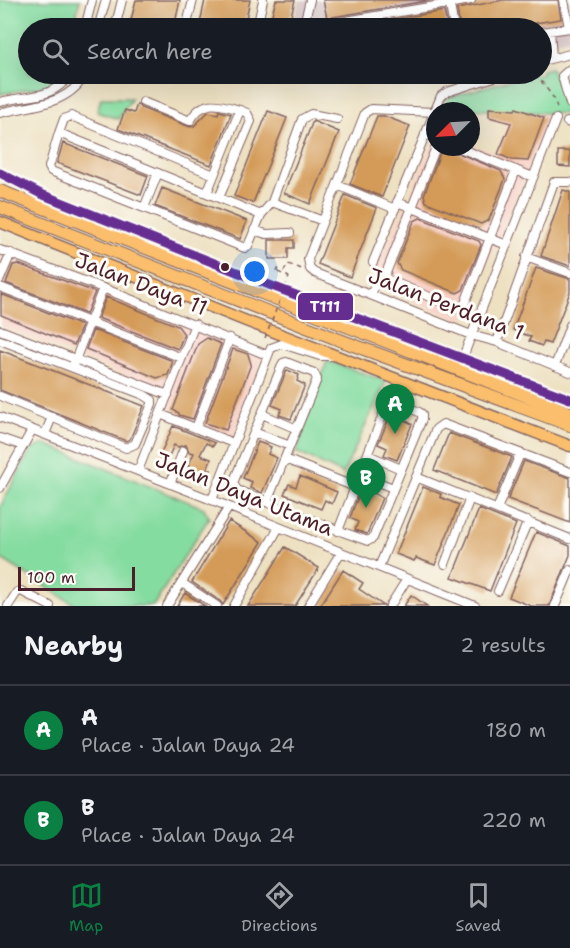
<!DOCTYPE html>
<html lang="en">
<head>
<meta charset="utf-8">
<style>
  :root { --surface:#171b24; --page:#20242c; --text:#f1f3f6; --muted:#9ea1a6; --line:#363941; --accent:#0b8043 }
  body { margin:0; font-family:"Shantell Sans",sans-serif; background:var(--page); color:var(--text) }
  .compass { position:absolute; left:426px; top:102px; width:54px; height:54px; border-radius:50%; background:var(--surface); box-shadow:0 6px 24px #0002; rotate:246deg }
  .scale { position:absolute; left:18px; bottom:15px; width:117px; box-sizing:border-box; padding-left:6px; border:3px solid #4a1f2b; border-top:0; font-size:16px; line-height:21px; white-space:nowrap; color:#4a1f2b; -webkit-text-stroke:4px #fdfcf7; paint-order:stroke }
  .you { position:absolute; left:255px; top:272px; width:21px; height:21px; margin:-15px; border:4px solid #fff; border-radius:50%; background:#1a73e8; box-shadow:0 0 0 9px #1a73e833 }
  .badge { display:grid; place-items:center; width:39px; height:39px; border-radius:50%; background:var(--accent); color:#fff; font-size:20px; font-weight:700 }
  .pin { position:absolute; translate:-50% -50px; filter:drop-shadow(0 2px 3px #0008) }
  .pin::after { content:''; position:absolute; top:32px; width:21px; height:18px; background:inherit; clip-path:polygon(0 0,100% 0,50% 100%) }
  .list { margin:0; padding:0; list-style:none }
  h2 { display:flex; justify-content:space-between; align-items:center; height:78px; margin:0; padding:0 24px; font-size:26px }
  h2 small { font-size:20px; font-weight:400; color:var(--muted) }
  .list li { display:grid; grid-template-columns:39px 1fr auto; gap:18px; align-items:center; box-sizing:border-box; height:90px; padding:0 24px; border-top:2px solid var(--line) }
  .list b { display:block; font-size:22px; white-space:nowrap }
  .list p { margin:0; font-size:20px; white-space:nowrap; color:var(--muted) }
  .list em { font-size:20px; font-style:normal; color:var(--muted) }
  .icon { flex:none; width:33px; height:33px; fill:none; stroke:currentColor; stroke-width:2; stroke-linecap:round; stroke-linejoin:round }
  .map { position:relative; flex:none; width:570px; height:606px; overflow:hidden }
  .search { position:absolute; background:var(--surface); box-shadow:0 6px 24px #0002; left:18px; right:18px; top:18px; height:66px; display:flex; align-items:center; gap:15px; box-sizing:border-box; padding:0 21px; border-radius:33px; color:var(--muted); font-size:22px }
  .sheet { height:258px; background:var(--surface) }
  nav { display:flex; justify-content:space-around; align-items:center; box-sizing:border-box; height:84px; border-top:2px solid var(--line); background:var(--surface); font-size:16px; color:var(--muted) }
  nav a { display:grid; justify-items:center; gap:3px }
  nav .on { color:var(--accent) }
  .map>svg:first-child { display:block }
  .built { fill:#f7d1c7 }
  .industrial { fill:#d2bfc0 }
  .green { fill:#85dca0; stroke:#687e66; stroke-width:1.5 }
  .building { fill:#d49b59 }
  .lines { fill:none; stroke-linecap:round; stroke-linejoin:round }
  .minor-casing { stroke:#836360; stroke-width:10 }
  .major-casing { stroke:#836360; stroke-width:13 }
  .highway-casing { stroke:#836360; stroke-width:14 }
  .path { stroke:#836360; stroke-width:1.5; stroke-dasharray:4.5 4.5; stroke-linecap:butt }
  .minor { stroke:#fff; stroke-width:8 }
  .major { stroke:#fabe6d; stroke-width:10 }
  .highway { stroke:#fabe6d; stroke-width:12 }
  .path-bridge { stroke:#836360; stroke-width:1.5; stroke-dasharray:4.5 4.5; stroke-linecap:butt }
  .bus-1-casing { stroke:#fdfcf7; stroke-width:14 }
  .bus-1 { stroke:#662d91; stroke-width:9 }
  .bus-dot { fill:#4a1f2b; stroke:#fdfcf7; stroke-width:2 }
  .labels { text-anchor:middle; stroke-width:6; stroke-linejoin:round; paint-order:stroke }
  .street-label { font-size:21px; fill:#4a1f2b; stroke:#fdfcf7 }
  .line-badge { stroke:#fdfcf7; stroke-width:2 }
  .badge-label { font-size:16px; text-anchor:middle; font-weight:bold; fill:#fff }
</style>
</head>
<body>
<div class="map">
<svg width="570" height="606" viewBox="0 0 570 606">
  <rect width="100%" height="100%" fill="#fdfcf7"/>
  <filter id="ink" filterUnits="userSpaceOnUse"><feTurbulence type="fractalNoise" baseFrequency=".0167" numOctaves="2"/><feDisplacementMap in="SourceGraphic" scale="12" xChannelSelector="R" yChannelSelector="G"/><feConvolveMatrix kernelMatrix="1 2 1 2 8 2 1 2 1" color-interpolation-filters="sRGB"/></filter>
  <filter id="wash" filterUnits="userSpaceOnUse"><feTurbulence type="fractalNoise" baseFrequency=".008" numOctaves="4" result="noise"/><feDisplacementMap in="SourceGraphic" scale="24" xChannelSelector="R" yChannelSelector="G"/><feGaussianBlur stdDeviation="1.35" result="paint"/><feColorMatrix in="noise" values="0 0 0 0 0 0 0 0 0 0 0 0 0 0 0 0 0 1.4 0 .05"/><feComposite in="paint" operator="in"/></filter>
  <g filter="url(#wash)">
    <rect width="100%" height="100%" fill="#eee1c2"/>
    <path class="built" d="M488 106 551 116 462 322 370 283 435 138V147H471V145L497 153 507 125 488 119Z
      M0 254 8 255 191 326 264 356 231 440 164 413 171 393 0 326Z"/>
    <path class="industrial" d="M299 0H570V38L542 44V28H292Z
      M300 74H379L339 81Z"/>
    <path class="green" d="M0 0H80L73 28H28V74H60L46 86 0 94Z
      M551 68 569 114 444 108 445 101 450 97 530 74H542V70Z
      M101 98H132L118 119 97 112Z
      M327 361 386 381 343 474 296 452Z
      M45 444 204 508 209 518 153 606H77L0 558V507L31 450Z"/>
    <g id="blocks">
      <path class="building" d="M136 0H180L174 28H129Z
        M205 0H250L244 28H199Z
        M276 0H295L288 28H268Z
        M323 0H432L327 18Z
        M503 0H558L561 19 504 28H460L457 9Z
        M444 11 448 28H340Z
        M137 104 141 108 190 127 194 126 208 112 218 114 219 111 231 114 211 165 118 129 125 110 134 113Z
        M489 108 515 110 516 108 544 118 528 161 512 160 498 154 511 123 489 117Z
        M268 111 287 118 253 203 234 196Z
        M377 116H384L410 126 382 197 350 184Z
        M313 121 339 132 310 204 284 193Z
        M63 143 148 176 141 195 57 163Z
        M449 149 501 171 505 179 489 220 481 224 426 202 424 195 440 153Z
        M558 151H570V167L558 166Z
        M162 188 247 221 240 239 155 206Z
        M563 190 570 192V266L541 256Z
        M345 195 377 208 350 277 318 264Z
        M420 218 479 241 481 245 463 290 457 293 401 270 397 263 414 221Z
        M269 240H294V248H288V259H269Z
        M18 264 95 292 86 314 6 283 13 265Z
        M536 268 570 279V292L550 344 544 342 542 346 529 341 531 337 513 330Z
        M1 294 82 326 74 345 1 315Z
        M106 297 178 326 184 334 178 349 98 318Z
        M93 330 173 361 168 375 157 378 86 349Z
        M207 338 221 344 193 419 179 415V413L173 410 198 344Z
        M233 349 248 354 251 364 226 430 205 423Z
        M0 350 144 406 130 439 126 441 0 390Z
        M287 370 299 375 297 381 305 385 291 419 279 415 282 409 272 405Z
        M393 409 406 415 404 420 412 424 397 460 384 455 387 448 378 444Z
        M173 426 215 443 213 446 206 443 200 455 211 459 207 469 211 470 208 478 196 473 193 480 184 476 194 453 189 452 186 445 178 447 174 445 167 460 159 457Z
        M449 433 512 457 496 495 434 470Z
        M258 442 271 447 268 454 277 458 262 493 250 488 252 482 243 478Z
        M524 461 570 478V523L508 499Z
        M300 476 337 492 332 504 325 500 321 509 284 494 289 484 296 487Z
        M363 483 377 489 375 494 382 498 367 534 355 530 358 522 350 518Z
        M423 487 441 494 440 497 459 505 435 565 416 558 414 561 396 554Z
        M479 509 516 524 490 591 452 577Z
        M229 521 262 542 223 605 220 601 192 582Z
        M536 532 570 546V555L549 606H531L509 597Z
        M285 547 319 568 295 606H248Z
        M343 570 363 583 359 589 384 606H320Z
        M185 593 205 606H177Z
        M411 595 427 606H404Z"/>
    </g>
  </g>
  <g filter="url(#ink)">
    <use href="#blocks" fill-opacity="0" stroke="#836360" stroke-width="1.5"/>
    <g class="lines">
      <defs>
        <path id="minor" d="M449 0 454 28
          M564 0 569 28
          M85 28 92 0
          M98 28 106 0
          M115 28 122 0
          M186 28 193 0
          M257 28 263 0
          M303 28 310 0
          M304 28 471 0
          M550 31 552 57
          M542 32 570 28
          M542 61 570 54
          M570 69 562 76 570 104
          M0 102C30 94 50 101 71 74
          M143 102 190 121C203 98 218 104 240 110
          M434 112 371 109 365 113 308 259 310 269 315 273 471 335 497 342 570 372
          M0 113C30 105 69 106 85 74
          M567 122 570 123
          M59 133 64 119 71 116 214 175
          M425 134 435 138
          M457 147 533 177
          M337 185 395 209
          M207 193 240 110 247 113 251 121 219 198
          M272 202 323 221
          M397 202 507 245
          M144 208 158 173
          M261 215 59 133 49 167 51 171 245 248 248 246 261 215 272 202 302 119 311 114 337 119
          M254 230 266 234 290 233
          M0 250 103 288 267 355
          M526 257 570 273
          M373 262 441 96 447 92 504 74
          M384 278 478 317
          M0 279 11 253
          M0 287 182 358
          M371 295 375 285 384 278 436 147
          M462 311 516 170
          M0 330 168 395
          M0 340 144 395 152 400V404L135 444 126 448 0 396
          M497 342 554 182H570
          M463 357 556 119
          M74 363 103 288
          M555 366 570 325
          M160 414 233 443
          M262 414 297 429
          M0 417 212 500 475 606
          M196 428 230 338
          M254 432 290 446
          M45 434 52 417
          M0 438 23 446
          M368 455 401 469
          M285 459 355 487
          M138 471 195 324
          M360 475 393 488
          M416 477 570 539
          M170 484 183 451
          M0 488 32 430
          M212 500 271 348 282 344 320 356H332
          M267 502 317 379 314 373 286 362 283 363 233 483 237 490C281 508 324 526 368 541L373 538 422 419V414L419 412 394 401 387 404 338 531
          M497 509 520 454
          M445 564 470 498
          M379 567 436 429 443 424 570 472
          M182 583 217 606
          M498 591 528 521
          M8 606 17 592 21 591 50 606
          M167 606 229 507
          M234 606 279 527
          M308 606 341 552
          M390 606 407 579
          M555 606 570 570"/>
        <path id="major" d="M0 173 41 194 272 286 570 399
          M0 222 246 321 570 446"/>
        <path id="highway" d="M0 191 570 413
          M0 207 345 342 570 425"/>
      </defs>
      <use href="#minor" class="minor-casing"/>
      <use href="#major" class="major-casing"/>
      <use href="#highway" class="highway-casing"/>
      <path class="path" d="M536 74 555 100 557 109
        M248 265V257
        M277 272 278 269 284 271 288 264 302 269
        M278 272 289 277"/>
      <use href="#minor" class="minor"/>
      <use href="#major" class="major"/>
      <use href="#highway" class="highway"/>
      <path class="path-bridge" d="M265 338 289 277"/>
      <defs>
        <path id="bus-1" d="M0 173 41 194 272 286 570 399"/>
      </defs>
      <use href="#bus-1" class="bus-1-casing"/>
      <use href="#bus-1" class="bus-1"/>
    </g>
  </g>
  <circle class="bus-dot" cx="225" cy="267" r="5"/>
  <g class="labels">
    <g class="street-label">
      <text transform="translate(141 284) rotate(21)" y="7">Jalan Daya 11</text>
      <text transform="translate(446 304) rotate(21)" y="7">Jalan Perdana 1</text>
      <text transform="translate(244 494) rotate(22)" y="7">Jalan Daya Utama</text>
    </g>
  </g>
  <rect class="line-badge" x="297" y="292" width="57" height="29" rx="6" fill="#662d91"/>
  <g class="badge-label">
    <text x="325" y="312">T111</text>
  </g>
</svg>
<svg class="compass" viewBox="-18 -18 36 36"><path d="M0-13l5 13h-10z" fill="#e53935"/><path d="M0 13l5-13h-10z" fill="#9ea1a6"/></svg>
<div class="scale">100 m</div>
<div class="you"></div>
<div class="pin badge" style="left:395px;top:434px">A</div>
<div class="pin badge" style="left:366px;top:508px">B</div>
<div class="search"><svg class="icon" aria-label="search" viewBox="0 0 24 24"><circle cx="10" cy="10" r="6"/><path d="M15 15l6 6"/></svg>Search here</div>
</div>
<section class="sheet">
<h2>Nearby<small>2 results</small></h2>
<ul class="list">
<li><span class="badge">A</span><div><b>A</b><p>Place · Jalan Daya 24</p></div><em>180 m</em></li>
<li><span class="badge">B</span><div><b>B</b><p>Place · Jalan Daya 24</p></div><em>220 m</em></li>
</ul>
</section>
<nav>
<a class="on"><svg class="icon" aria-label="map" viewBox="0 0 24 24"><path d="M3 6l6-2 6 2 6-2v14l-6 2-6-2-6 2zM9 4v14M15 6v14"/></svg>Map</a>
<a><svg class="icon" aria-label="directions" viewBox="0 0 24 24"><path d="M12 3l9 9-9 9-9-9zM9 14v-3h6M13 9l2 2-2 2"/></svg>Directions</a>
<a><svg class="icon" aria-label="saved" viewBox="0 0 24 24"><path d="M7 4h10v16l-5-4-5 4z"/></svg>Saved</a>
</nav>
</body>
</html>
